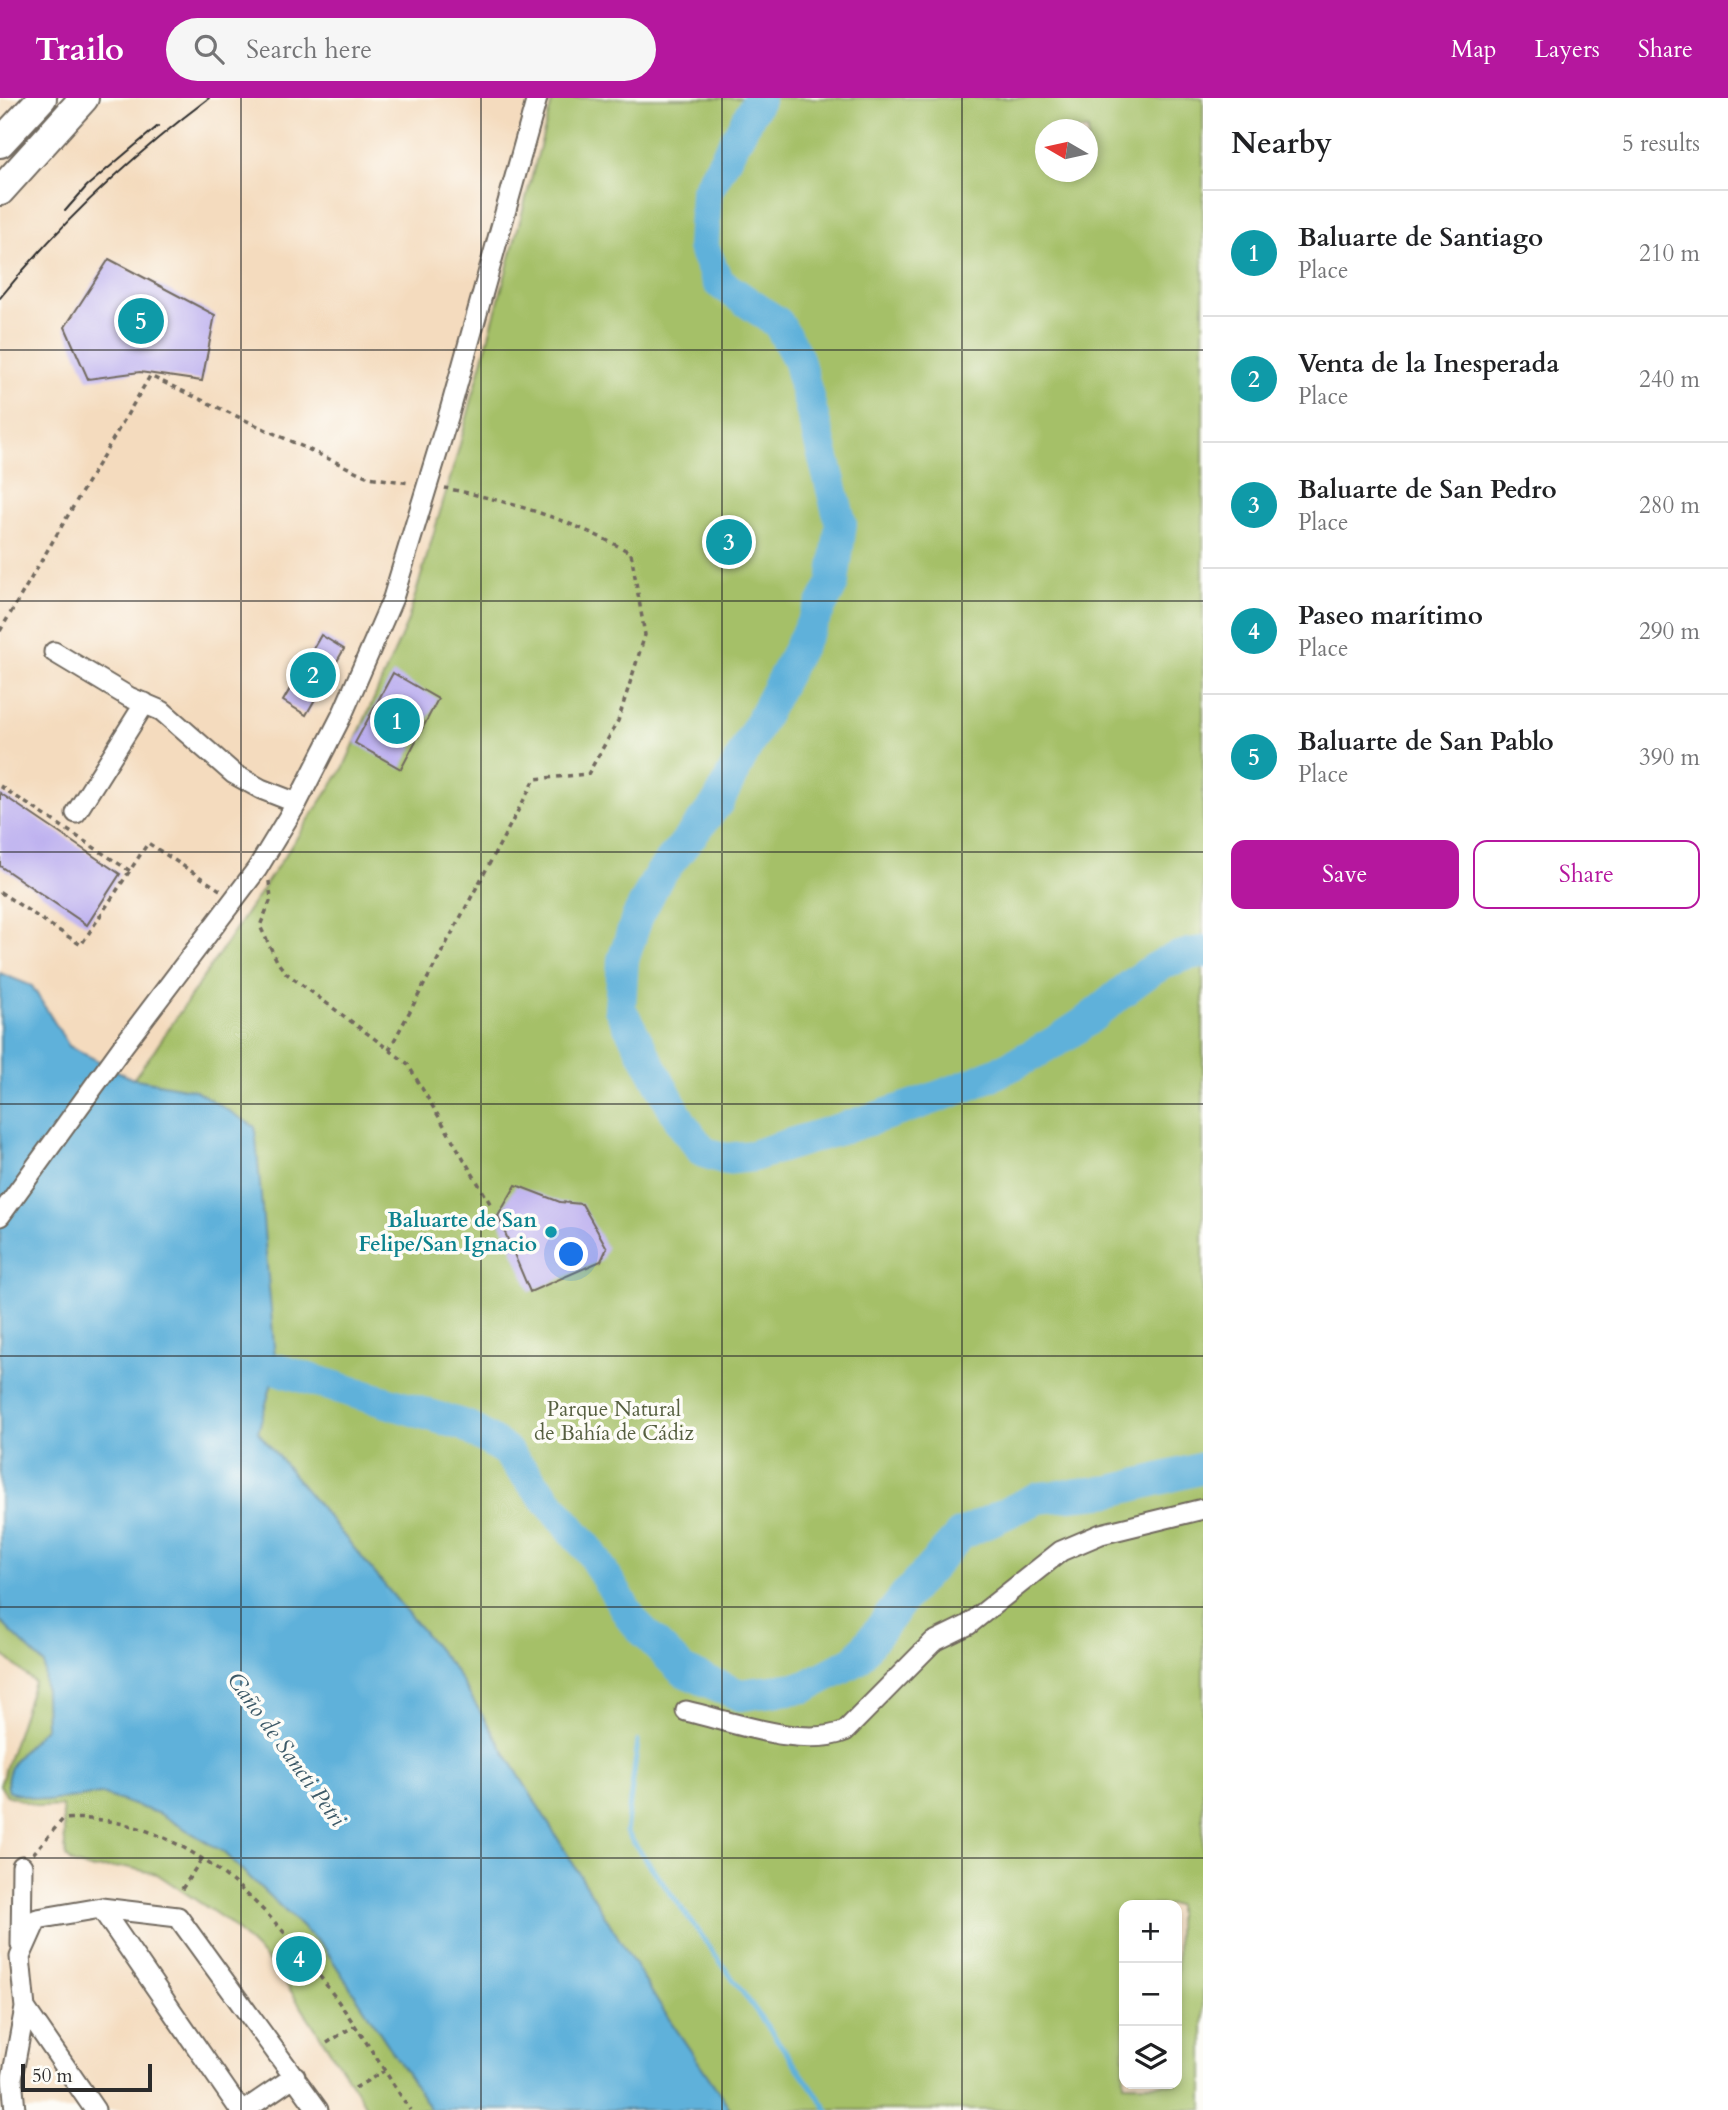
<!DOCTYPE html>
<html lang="en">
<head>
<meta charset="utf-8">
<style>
  :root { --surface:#fff; --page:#f6f6f6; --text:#202124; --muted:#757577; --line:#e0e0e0; --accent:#b5179e }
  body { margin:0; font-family:Cardo,serif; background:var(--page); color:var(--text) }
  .controls { position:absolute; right:21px; bottom:21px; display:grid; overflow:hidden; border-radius:14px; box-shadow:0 4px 10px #0003 }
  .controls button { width:63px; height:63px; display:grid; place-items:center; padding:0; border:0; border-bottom:2px solid var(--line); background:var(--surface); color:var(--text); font:35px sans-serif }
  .compass { position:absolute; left:1035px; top:21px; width:63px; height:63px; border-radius:50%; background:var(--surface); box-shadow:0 4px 10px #0003; rotate:279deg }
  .scale { position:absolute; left:21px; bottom:18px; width:131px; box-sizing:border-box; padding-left:7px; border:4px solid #2b2b2b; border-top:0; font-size:19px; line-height:24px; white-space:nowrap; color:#2b2b2b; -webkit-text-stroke:5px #fdfcf7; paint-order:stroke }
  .you { position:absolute; left:572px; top:1157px; width:24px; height:24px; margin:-18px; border:5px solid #fff; border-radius:50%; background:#1a73e8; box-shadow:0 0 0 10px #1a73e833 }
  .badge { display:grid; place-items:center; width:46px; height:46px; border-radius:50%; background:var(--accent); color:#fff; font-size:23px; font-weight:700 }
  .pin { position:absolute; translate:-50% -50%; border:4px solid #fff; box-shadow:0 2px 7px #0006 }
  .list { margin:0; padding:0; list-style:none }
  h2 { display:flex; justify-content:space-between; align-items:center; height:91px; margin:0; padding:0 28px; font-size:30px }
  h2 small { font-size:23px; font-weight:400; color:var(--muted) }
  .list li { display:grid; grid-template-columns:46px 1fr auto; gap:21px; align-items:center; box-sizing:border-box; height:126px; padding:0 28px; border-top:2px solid var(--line) }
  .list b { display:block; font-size:26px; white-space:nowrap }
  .list p { margin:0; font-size:23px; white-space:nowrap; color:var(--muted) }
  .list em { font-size:23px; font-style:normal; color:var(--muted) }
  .actions { display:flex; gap:14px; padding:21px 28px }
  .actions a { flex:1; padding:16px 0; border:2px solid var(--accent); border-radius:14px; text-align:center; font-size:24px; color:var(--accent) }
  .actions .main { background:var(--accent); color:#fff }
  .icon { flex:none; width:38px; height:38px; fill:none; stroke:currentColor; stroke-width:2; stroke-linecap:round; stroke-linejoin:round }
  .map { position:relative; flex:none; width:1203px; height:2012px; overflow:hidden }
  header { display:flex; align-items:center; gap:42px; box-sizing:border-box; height:98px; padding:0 35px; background:var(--accent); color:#fff }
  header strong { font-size:33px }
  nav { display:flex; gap:38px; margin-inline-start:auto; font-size:24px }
  .search { width:490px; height:63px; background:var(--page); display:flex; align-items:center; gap:18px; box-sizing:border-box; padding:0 24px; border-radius:38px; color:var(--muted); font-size:26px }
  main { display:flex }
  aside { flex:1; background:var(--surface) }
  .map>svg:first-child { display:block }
  .green { fill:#a5c067; stroke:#687649; stroke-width:2; fill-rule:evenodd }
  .water { fill:#5eb1da; stroke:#446e82; stroke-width:2 }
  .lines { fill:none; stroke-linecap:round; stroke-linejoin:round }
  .stream { stroke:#5eb1da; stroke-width:5 }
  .river { stroke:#5eb1da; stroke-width:32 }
  .building { fill:#bbaeef }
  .minor-casing { stroke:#71695e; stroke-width:23 }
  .highway-casing { stroke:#71695e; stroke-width:32 }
  .path { stroke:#71695e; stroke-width:3.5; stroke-dasharray:5 5; stroke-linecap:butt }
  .minor { stroke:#fff; stroke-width:19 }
  .highway { stroke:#fff; stroke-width:28 }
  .tram { stroke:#2b2b2b; stroke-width:2 }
  .grid { fill:none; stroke:#2b2b2b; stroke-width:2; stroke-opacity:0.55 }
  .culture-dot { fill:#0f9aa8; stroke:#fdfcf7; stroke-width:2.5 }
  .labels { text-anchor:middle; stroke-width:7; stroke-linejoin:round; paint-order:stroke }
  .culture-label { font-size:21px; font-weight:bold; fill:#0d838f; stroke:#fdfcf7; text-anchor:end }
  .park-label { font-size:21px; fill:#565f40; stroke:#fdfcf7 }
  .water-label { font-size:23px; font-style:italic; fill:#3d5a68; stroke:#fdfcf7 }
</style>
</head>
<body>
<header>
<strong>Trailo</strong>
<div class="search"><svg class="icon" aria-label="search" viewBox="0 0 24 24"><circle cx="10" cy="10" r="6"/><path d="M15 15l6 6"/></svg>Search here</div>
<nav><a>Map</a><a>Layers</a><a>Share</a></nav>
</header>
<main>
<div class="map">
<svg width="1203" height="2012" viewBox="0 0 1203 2012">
  <rect width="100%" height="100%" fill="#fdfcf7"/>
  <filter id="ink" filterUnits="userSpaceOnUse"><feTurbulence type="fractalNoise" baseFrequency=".0143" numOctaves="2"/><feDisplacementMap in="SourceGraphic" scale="14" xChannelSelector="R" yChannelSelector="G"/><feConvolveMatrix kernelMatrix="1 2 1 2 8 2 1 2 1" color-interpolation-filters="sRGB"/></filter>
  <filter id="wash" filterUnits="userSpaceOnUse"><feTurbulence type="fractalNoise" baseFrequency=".00686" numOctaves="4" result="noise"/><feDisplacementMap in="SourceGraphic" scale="28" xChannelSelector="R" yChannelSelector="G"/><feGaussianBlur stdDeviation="1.57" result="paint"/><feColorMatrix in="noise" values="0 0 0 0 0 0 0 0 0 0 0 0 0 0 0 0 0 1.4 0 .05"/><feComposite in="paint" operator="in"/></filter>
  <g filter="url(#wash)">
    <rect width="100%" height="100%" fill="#f4dbbe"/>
    <path class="green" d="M553 0H1203V2012H369L277 1872 227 1823 157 1776 126 1769 90 1771 72 1765 66 1759 62 1708 41 1709 6 1697 0 1687 34 1584 0 1554V1160L154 953 344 669 407 525 457 357ZM1046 32H1088V74H1046ZM1124 1807H1177V1986H1124Z"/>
    <path class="water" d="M0 875 32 888 69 948 131 980 195 992 255 1029 276 1271 258 1334 454 1571 659 1906 731 2012H431L325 1851 223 1754 160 1716 101 1696 48 1703 9 1694C0 1668 29 1647 46 1629L44 1566 0 1523Z"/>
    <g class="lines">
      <path class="stream" d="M638 1643 626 1734 828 2012"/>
      <path class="river" d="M759 0 706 95 703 149 718 184 778 225 798 261 841 426 833 485 718 704 658 779 637 820 623 862 620 911 682 1026 703 1054 726 1061 753 1058C863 1022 981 996 1078 929 1118 902 1152 858 1203 854
        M276 1271 466 1328 505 1352 590 1453 633 1523 683 1573 740 1597 805 1589 856 1562 906 1497 960 1437 1038 1400 1112 1393 1203 1370"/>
    </g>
    <g id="blocks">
      <path class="building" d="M109 161 215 217 202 283 140 274 88 281 65 229Z
        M321 537 344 551 306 617 283 603Z
        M393 575 438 601 401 671 355 645Z
        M0 695 120 776 87 827 0 768Z
        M516 1087 560 1104 582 1106 607 1150 601 1163 530 1194 498 1118Z"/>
    </g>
  </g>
  <g filter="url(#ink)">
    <use href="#blocks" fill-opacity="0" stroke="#71695e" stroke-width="2"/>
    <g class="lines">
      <defs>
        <path id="minor" d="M54 554 129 599 162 613 234 676 261 691 297 705
          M76 715 145 605
          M0 1118 123 948 257 771 297 705 342 617 393 500 449 316 537 0
          M686 1613C731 1623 802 1651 845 1633L933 1544 968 1527 1061 1453 1101 1436 1203 1411
          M101 1810 240 2012
          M21 1847 22 1768
          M15 2012 12 1980 25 1910
          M95 2012 25 1910 20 1859 37 1821 101 1810 178 1819 318 2012
          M245 2012 295 1978"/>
        <path id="highway" d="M0 45 42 0
          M0 93 84 0"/>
      </defs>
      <use href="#minor" class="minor-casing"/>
      <use href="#highway" class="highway-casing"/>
      <path class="path" d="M0 533 150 278 368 379 410 385
        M0 688 130 773
        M269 783 271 801 260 828 278 865 286 875 407 965 491 1107
        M0 794 81 847 148 745 220 792
        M389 952 535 681 588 676 618 623 645 537 631 455C572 422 512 404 445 390
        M33 1756 63 1721C226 1710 333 1893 410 2012
        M182 1791 201 1762
        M277 1872 300 1851
        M327 1945 354 1928
        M355 1990 384 1973"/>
      <use href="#minor" class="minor"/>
      <use href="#highway" class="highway"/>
      <path class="tram" d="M65 113 87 88 158 28
        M0 200C60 125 132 58 209 0"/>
    </g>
  </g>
  <path class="grid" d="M241 0V2012M481 0V2012M722 0V2012M962 0V2012M0 252H1203M0 503H1203M0 754H1203M0 1006H1203M0 1258H1203M0 1509H1203M0 1760H1203"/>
  <circle class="culture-dot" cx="551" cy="1134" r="7"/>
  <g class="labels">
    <g class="culture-label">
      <text x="537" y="1129">Baluarte de San<tspan x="537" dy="24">Felipe/San Ignacio</tspan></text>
    </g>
    <g class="park-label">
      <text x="614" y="1318">Parque Natural<tspan x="614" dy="24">de Bahía de Cádiz</tspan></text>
    </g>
    <g class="water-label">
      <text transform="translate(287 1651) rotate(54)" y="8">Caño de Sancti Petri</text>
    </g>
  </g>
</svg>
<div class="controls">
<button>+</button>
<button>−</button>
<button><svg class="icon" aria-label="layers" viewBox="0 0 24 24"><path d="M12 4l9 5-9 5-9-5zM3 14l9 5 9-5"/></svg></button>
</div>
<svg class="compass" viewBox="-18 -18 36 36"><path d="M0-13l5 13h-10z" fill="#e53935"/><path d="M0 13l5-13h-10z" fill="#757577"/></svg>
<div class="scale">50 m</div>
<div class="you"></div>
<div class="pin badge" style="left:397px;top:623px;background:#0f9aa8">1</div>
<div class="pin badge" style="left:313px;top:577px;background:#0f9aa8">2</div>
<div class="pin badge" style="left:729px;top:444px;background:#0f9aa8">3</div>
<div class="pin badge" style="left:299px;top:1861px;background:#0f9aa8">4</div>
<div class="pin badge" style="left:141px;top:223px;background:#0f9aa8">5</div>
</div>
<aside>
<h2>Nearby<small>5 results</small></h2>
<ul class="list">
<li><span class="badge" style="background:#0f9aa8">1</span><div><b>Baluarte de Santiago</b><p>Place</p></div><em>210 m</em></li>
<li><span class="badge" style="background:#0f9aa8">2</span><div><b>Venta de la Inesperada</b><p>Place</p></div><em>240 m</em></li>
<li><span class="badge" style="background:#0f9aa8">3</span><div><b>Baluarte de San Pedro</b><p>Place</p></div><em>280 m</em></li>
<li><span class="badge" style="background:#0f9aa8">4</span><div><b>Paseo marítimo</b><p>Place</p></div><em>290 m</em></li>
<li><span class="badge" style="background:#0f9aa8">5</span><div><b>Baluarte de San Pablo</b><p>Place</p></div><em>390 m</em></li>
</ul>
<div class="actions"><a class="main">Save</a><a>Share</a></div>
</aside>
</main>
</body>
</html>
